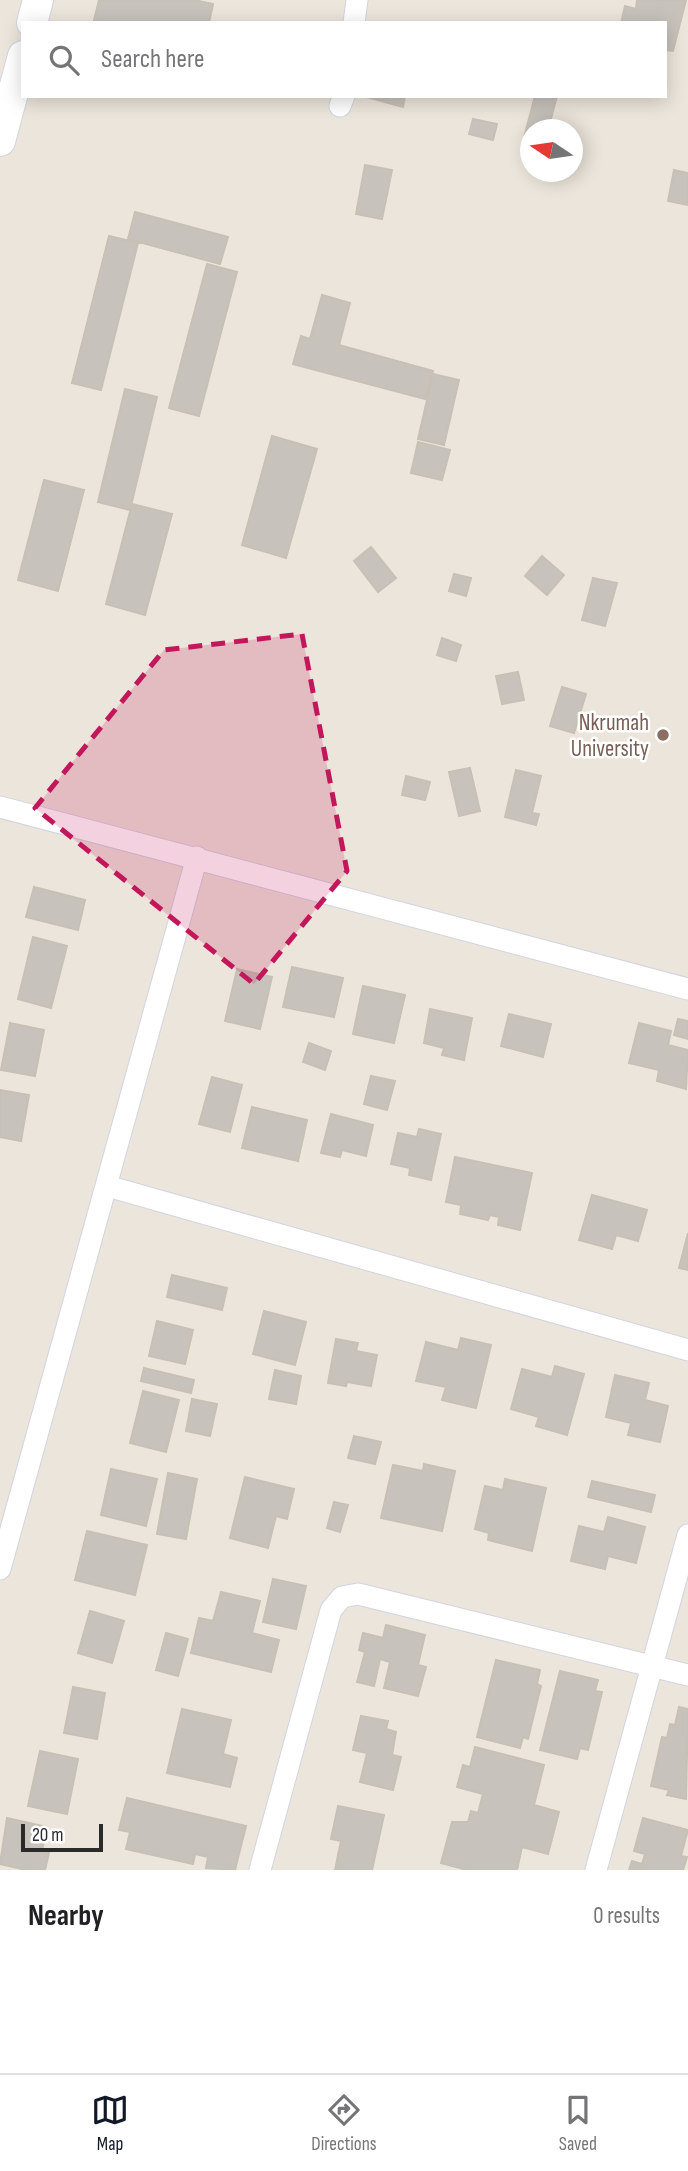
<!DOCTYPE html>
<html lang="en">
<head>
<meta charset="utf-8">
<style>
  :root { --surface:#fff; --page:#f6f6f6; --text:#202124; --muted:#757577; --line:#e0e0e0; --accent:#111827 }
  body { margin:0; font-family:"Sofia Sans Condensed",sans-serif; background:var(--page); color:var(--text) }
  .compass { position:absolute; left:520px; top:119px; width:63px; height:63px; border-radius:50%; background:var(--surface); box-shadow:0 4px 18px #0003; rotate:283deg }
  .scale { position:absolute; left:21px; bottom:18px; width:82px; box-sizing:border-box; padding-left:7px; border:4px solid #2a2a2a; border-top:0; font-size:19px; line-height:24px; white-space:nowrap; color:#2a2a2a; -webkit-text-stroke:5px #fff; paint-order:stroke }
  .list { margin:0; padding:0; list-style:none }
  h2 { display:flex; justify-content:space-between; align-items:center; height:91px; margin:0; padding:0 28px; font-size:30px }
  h2 small { font-size:23px; font-weight:400; color:var(--muted) }
  .icon { flex:none; width:38px; height:38px; fill:none; stroke:currentColor; stroke-width:2; stroke-linecap:round; stroke-linejoin:round }
  .map { position:relative; flex:none; width:688px; height:1870px; overflow:hidden }
  .search { position:absolute; background:var(--surface); box-shadow:0 4px 18px #0003; left:21px; right:21px; top:21px; height:77px; display:flex; align-items:center; gap:18px; box-sizing:border-box; padding:0 24px; border-radius:0px; color:var(--muted); font-size:26px }
  .sheet { height:203px; background:var(--surface) }
  nav { display:flex; justify-content:space-around; align-items:center; box-sizing:border-box; height:98px; border-top:2px solid var(--line); background:var(--surface); font-size:19px; color:var(--muted) }
  nav a { display:grid; justify-items:center; gap:4px }
  nav .on { color:var(--accent) }
  .map>svg:first-child { display:block }
  .building { fill:#c7c2bb; stroke:#c7c1b5; stroke-width:2 }
  .lines { fill:none; stroke-linecap:round; stroke-linejoin:round }
  .street-casing { stroke:#d1d4e2; stroke-width:23 }
  .secondary-casing { stroke:#d1d4e2; stroke-width:32 }
  .street { stroke:#fff; stroke-width:21 }
  .secondary { stroke:#fff; stroke-width:30 }
  .marked { fill:#c2185b; fill-opacity:0.2; stroke:#c2185b; stroke-width:5; stroke-dasharray:14 9; stroke-linejoin:round }
  .education-dot { fill:#8d6e63; stroke:#fff; stroke-width:2.5 }
  .labels { text-anchor:middle; stroke-width:5; stroke-linejoin:round; paint-order:stroke }
  .education-label { font-size:23px; fill:#785e54; stroke:#fff; text-anchor:end }
</style>
</head>
<body>
<div class="map">
<svg width="688" height="1870" viewBox="0 0 688 1870">
  <rect width="100%" height="100%" fill="#ece5db"/>
  <path class="building" d="M99 0H194L213 4 209 23H105L94 20Z
    M637 0H686L673 51 666 50 665 52V23H621L625 6 636 9Z
    M363 96H405L403 107Z
    M535 96H557L548 130H530V147L522 145Z
    M473 119 497 124 493 140 469 134Z
    M365 165 392 170 382 219 356 214Z
    M674 170 688 173V205L668 201Z
    M135 212 228 237 220 264 128 239Z
    M109 236 138 243 101 390 72 383Z
    M207 264 237 272 199 416 169 408Z
    M322 295 350 303 339 345 433 371 425 399 293 364 301 336 310 339Z
    M433 374 459 380 444 445 418 439Z
    M125 389 157 397 130 510 98 502Z
    M272 436 317 449 286 558 242 545Z
    M418 442 450 450 442 480 411 473Z
    M44 480 84 490 58 591 18 580Z
    M132 504 172 514 145 615 106 604Z
    M371 547 396 578 378 592 354 561Z
    M542 556 564 575 547 595 525 576Z
    M454 574 471 578 466 596 449 591Z
    M593 578 617 583 605 626 582 620Z
    M442 638 461 645 456 661 437 655Z
    M518 672 524 700 502 704 496 676Z
    M562 687 586 694 574 733 550 726Z
    M470 768 480 811 459 816 449 772Z
    M516 770 541 776 532 813 539 814 536 825 505 817Z
    M406 776 430 782 425 800 402 795Z
    M34 887 85 900 78 930 26 917Z
    M33 937 67 946 51 1008 18 999Z
    M292 967 343 978 334 1017 283 1007Z
    M237 969 272 977 260 1029 225 1021Z
    M363 986 405 995 394 1043 353 1034Z
    M430 1009 472 1018 464 1060 442 1055 444 1048 424 1043Z
    M509 1014 551 1024 543 1057 501 1046Z
    M678 1019 688 1021V1039L674 1035Z
    M10 1023 44 1030 35 1076 1 1070Z
    M639 1023 671 1031 668 1045 688 1050 686 1089 657 1081 659 1070 629 1063Z
    M309 1043 331 1051 325 1070 303 1062Z
    M371 1076 395 1081 387 1110 364 1104Z
    M212 1077 242 1085 230 1132 199 1124Z
    M0 1090 29 1095 21 1141 0 1137Z
    M252 1107 307 1120 298 1161 242 1148Z
    M331 1114 373 1125 366 1156 342 1150 340 1157 321 1153Z
    M419 1129 441 1134 431 1180 409 1175 410 1168 391 1164 398 1133 417 1137Z
    M455 1157 532 1173 520 1230 498 1225 499 1217 490 1215 488 1220 460 1214 461 1205 446 1202Z
    M592 1195 647 1210 638 1241 616 1235 612 1249 579 1240Z
    M688 1233V1270L679 1268Z
    M172 1275 227 1288 222 1310 167 1297Z
    M264 1311 306 1322 295 1365 253 1354Z
    M157 1321 193 1330 185 1364 149 1356Z
    M461 1338 491 1345 476 1408 442 1400 446 1387 416 1381 426 1342 458 1350Z
    M336 1339 358 1343 356 1351 377 1355 371 1386 347 1382 346 1386 328 1383Z
    M555 1366 584 1374 567 1435 536 1426 539 1417 511 1409 522 1369 552 1377Z
    M144 1368 194 1380 191 1393 141 1381Z
    M275 1370 301 1376 296 1404 269 1399Z
    M615 1375 649 1383 645 1400 668 1406 660 1442 628 1435 631 1423 606 1417Z
    M143 1391 179 1400 166 1452 130 1443Z
    M192 1399 217 1404 210 1436 186 1431Z
    M354 1436 381 1442 375 1464 348 1458Z
    M424 1464 455 1471 442 1531 381 1518 393 1465 423 1471Z
    M111 1469 157 1479 146 1526 101 1515Z
    M168 1473 197 1479 186 1539 157 1534Z
    M245 1477 294 1489 287 1519 276 1516 268 1548 230 1538Z
    M505 1479 546 1488 532 1551 488 1540 489 1533 475 1529 485 1486 503 1490Z
    M592 1481 655 1495 651 1512 588 1497Z
    M334 1502 348 1505 340 1532 327 1528Z
    M608 1517 645 1527 636 1563 608 1556 605 1569 571 1561 579 1526 604 1532Z
    M87 1531 147 1545 135 1595 75 1580Z
    M273 1579 306 1586 296 1629 263 1622Z
    M221 1592 260 1601 252 1633 279 1640 271 1672 191 1653 199 1618 213 1621Z
    M90 1611 124 1621 112 1663 78 1653Z
    M386 1625 425 1635 418 1665 426 1667 418 1696 384 1688 390 1662 380 1659 374 1686 357 1682 365 1652 359 1650 363 1633 383 1638Z
    M166 1633 188 1639 178 1676 156 1670Z
    M496 1660 540 1670 537 1684 541 1686 528 1739 523 1737 520 1748 477 1737Z
    M560 1671 598 1680 595 1691 602 1692 588 1750 580 1748 577 1759 540 1750Z
    M73 1687 105 1693 97 1739 64 1733Z
    M679 1707 688 1709 686 1799 667 1795 669 1790 651 1786 662 1737 667 1738 670 1724 675 1725Z
    M182 1709 231 1720 223 1754 237 1758 230 1787 167 1773Z
    M361 1716 388 1721 386 1729 396 1732 392 1755 401 1757 393 1790 360 1782 367 1753 353 1750Z
    M475 1747 544 1765 534 1805 559 1812 548 1854 522 1847 517 1870H467L441 1863 452 1822H468L471 1811 478 1813 483 1794 457 1787 463 1765 470 1767Z
    M40 1751 78 1759 67 1814 28 1806Z
    M127 1798 246 1826 235 1870 206 1868 208 1857 195 1854 193 1864 126 1849 130 1832 119 1830Z
    M338 1806 384 1815 372 1870H335L341 1841 331 1839Z
    M7 1818 47 1827 42 1851 49 1853 45 1870H26L0 1864Z
    M643 1818 688 1830 681 1856 687 1857 683 1870H629L632 1861 642 1864 645 1854 634 1851Z"/>
  <g class="lines">
    <defs>
      <path id="street" d="M354 23 357 0
        M340 106 344 96
        M0 807 688 989
        M107 1186 688 1350
        M0 1569 197 857
        M260 1870 331 1610 342 1597 358 1594 688 1675
        M596 1870 688 1535"/>
      <path id="secondary" d="M32 23 38 0
        M0 141 23 56"/>
    </defs>
    <use href="#street" class="street-casing"/>
    <use href="#secondary" class="secondary-casing"/>
    <use href="#street" class="street"/>
    <use href="#secondary" class="secondary"/>
  </g>
  <path class="marked" d="M302 634 347 871 254 984 35 808 164 650Z"/>
  <circle class="education-dot" cx="663" cy="735" r="7"/>
  <g class="labels">
    <g class="education-label">
      <text x="649" y="730">Nkrumah<tspan x="649" dy="26">University</tspan></text>
    </g>
  </g>
</svg>
<svg class="compass" viewBox="-18 -18 36 36"><path d="M0-13l5 13h-10z" fill="#e53935"/><path d="M0 13l5-13h-10z" fill="#757577"/></svg>
<div class="scale">20 m</div>
<div class="search"><svg class="icon" aria-label="search" viewBox="0 0 24 24"><circle cx="10" cy="10" r="6"/><path d="M15 15l6 6"/></svg>Search here</div>
</div>
<section class="sheet">
<h2>Nearby<small>0 results</small></h2>
<ul class="list">
</ul>
</section>
<nav>
<a class="on"><svg class="icon" aria-label="map" viewBox="0 0 24 24"><path d="M3 6l6-2 6 2 6-2v14l-6 2-6-2-6 2zM9 4v14M15 6v14"/></svg>Map</a>
<a><svg class="icon" aria-label="directions" viewBox="0 0 24 24"><path d="M12 3l9 9-9 9-9-9zM9 14v-3h6M13 9l2 2-2 2"/></svg>Directions</a>
<a><svg class="icon" aria-label="saved" viewBox="0 0 24 24"><path d="M7 4h10v16l-5-4-5 4z"/></svg>Saved</a>
</nav>
</body>
</html>
